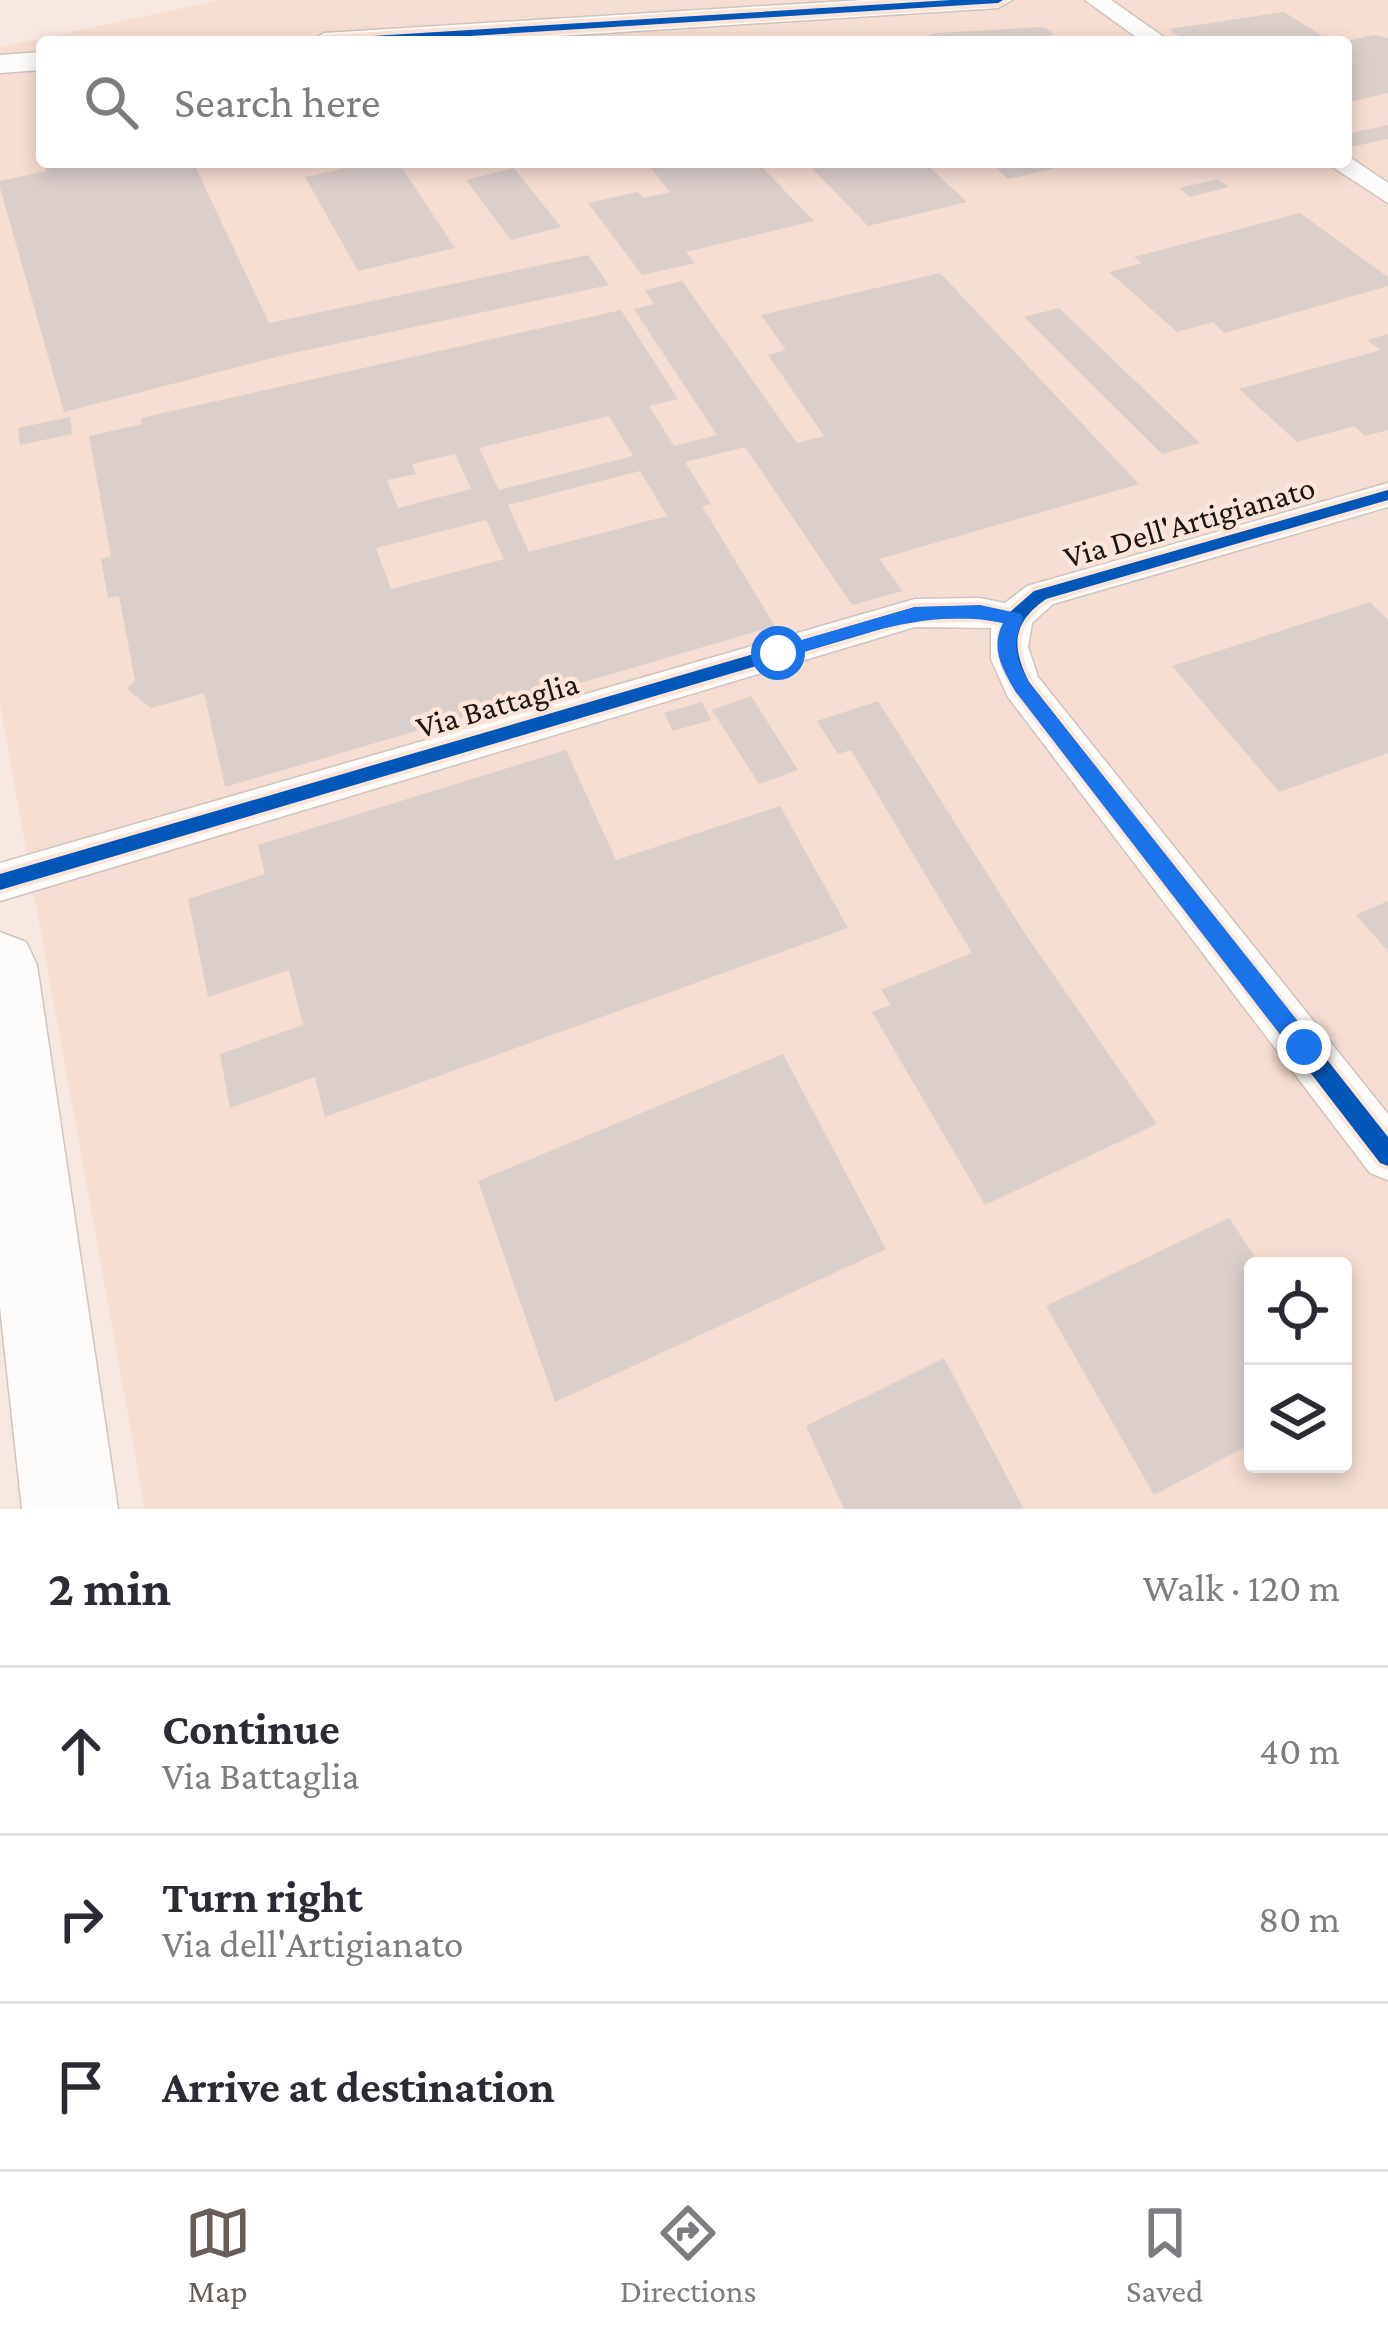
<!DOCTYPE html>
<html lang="en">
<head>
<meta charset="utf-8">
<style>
  :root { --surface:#fff; --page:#f2f2f3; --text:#2b2b33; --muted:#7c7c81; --line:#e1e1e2; --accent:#685e59 }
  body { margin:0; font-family:"Crimson Pro",serif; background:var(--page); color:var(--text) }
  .controls { position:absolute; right:36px; bottom:36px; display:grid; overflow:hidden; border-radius:12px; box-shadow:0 6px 18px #0003 }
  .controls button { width:108px; height:108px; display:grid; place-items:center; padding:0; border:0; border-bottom:3px solid var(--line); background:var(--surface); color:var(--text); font:60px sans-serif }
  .stop { position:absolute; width:36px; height:36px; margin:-27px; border:9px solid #1a73e8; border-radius:50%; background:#fff }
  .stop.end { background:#1a73e8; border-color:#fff; box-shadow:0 3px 12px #0008 }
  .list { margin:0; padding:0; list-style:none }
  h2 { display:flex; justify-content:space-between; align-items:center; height:156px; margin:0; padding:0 48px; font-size:51px }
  h2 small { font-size:39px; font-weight:400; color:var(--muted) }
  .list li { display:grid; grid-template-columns:78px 1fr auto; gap:36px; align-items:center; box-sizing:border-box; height:168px; padding:0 48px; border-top:3px solid var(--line) }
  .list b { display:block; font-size:45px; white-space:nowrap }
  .list p { margin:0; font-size:39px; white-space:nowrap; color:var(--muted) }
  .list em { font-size:39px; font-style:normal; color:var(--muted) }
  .icon { flex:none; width:66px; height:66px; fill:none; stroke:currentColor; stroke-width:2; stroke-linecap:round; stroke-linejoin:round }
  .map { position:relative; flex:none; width:1388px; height:1509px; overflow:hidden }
  .search { position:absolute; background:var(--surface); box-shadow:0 6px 18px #0003; left:36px; right:36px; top:36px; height:132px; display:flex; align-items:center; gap:30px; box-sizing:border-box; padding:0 42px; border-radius:12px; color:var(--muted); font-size:45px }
  .sheet { height:660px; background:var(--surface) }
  nav { display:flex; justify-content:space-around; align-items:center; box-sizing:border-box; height:168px; border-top:3px solid var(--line); background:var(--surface); font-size:33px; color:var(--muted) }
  nav a { display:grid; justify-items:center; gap:6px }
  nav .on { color:var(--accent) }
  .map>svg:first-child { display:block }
  .built { fill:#f5ddd1; fill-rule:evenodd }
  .building { fill:#dbcfcc; fill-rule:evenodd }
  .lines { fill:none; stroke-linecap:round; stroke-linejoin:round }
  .minor-casing { stroke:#cfc4be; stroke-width:3 }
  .tertiary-casing { stroke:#cfc4be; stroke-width:3 }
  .primary-casing { stroke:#cfc4be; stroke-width:3 }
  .minor { fill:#fefcfa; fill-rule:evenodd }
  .tertiary { fill:#fefcfa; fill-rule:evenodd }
  .primary { fill:#fefcfa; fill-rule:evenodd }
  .cycleway-casing { stroke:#fee5d9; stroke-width:8 }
  .cycleway { fill:#0057b8; fill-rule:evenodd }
  .route { fill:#1a73e8 }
  .labels { text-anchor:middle; stroke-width:9; stroke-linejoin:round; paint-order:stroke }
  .street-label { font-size:33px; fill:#1c1410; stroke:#fee5d9 }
</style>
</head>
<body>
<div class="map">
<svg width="1388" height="1509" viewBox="0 0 1388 1509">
  <rect width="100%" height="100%" fill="#f6e8e1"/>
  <path class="built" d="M221 0H1388V1509H145L0 705V47ZM42 42H1346V162H42ZM1253 1266H1343V1464H1253Z"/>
  <path class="building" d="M1284 12 1332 42 1186 41 1169 29Z
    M1043 27 1055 34 1017 42H913L936 33Z
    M1374 35 1388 38V93L1346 103V41Z
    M1388 125V139L1346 148V134Z
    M43 162H193L269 323 588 255 609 285 284 355 64 412 0 188V181L46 171Z
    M374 162H398L455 248 358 271 305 177Z
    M646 162H757L814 221 686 252 695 263 642 275 588 203 638 192 643 198 670 192Z
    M806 162H924L967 202 868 226Z
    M989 162H1073V164L1008 179Z
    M514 168 561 227 511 240 466 180Z
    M1218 179 1229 187 1190 197 1179 188Z
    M1300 213 1388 277V286L1224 333 1213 322 1177 332 1109 272 1142 263 1134 257Z
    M940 273 1139 484 879 559 903 591 852 605 745 447 685 462 711 504 702 506 775 626 225 787 204 693 151 708 127 689 135 680 119 596 108 598 101 559 111 556 89 436 142 424 141 418 621 310 678 399 649 406 674 446 717 435 634 309 654 304 645 290 682 281 797 443 824 436 768 355 786 350 761 315ZM609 416 633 456 499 490 479 448ZM455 454 471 489 398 508 387 480 416 474 412 464ZM640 471 667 516 529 552 508 505ZM486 520 504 559 391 589 376 548Z
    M1059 308 1200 443 1162 454 1024 317Z
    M1388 334V430L1365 436 1354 426 1297 442 1239 389 1381 350 1367 340Z
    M70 417 72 434 20 445 18 428Z
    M1370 602 1388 620V753L1279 792 1172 666Z
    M751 696 798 770 759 784 712 710Z
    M878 701 1024 932 1157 1124 985 1205 872 1012 891 1005 881 990 972 953 851 750 838 754 817 721Z
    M702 702 711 720 673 731 664 713Z
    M566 750 616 860 780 806 848 928 325 1117 315 1077 230 1108 220 1054 303 1025 289 970 208 997 188 899 265 874 258 845Z
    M1388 901V951L1356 915Z
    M783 1054 886 1249 555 1402 478 1181Z
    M1229 1218 1261 1266H1253V1443L1154 1495 1046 1306Z
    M944 1358 1024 1509H844L806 1426Z"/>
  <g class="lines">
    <defs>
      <path id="minor" d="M1085 0H1111L1171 42H1143Z
        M1348 156 1388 183V203L1325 162H1346Z
        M1388 483V507L1053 604 1032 623 1028 647 1038 677 1388 1114V1180L1370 1173 1008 697 991 659V628L915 627 0 901V863L915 599 979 598 1005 603 1027 586Z"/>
      <path id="tertiary" d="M863 0H1012L998 8 463 42H309L324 33Z
        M42 52V70L0 73V55Z"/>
      <path id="primary" d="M0 932 26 942 37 965 118 1509H22L0 1307Z"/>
    </defs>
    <use href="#minor" class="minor-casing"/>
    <use href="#tertiary" class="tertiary-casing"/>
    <use href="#primary" class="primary-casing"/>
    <use href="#minor" class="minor"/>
    <use href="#tertiary" class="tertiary"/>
    <use href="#primary" class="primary"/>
    <defs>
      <path id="cycleway" d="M951 0H1003L998 3 373 42H319L324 39Z
        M1388 490V500L1046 599C1012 623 1011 646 1029 682L1388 1137V1166L1380 1163 1016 691C1004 668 996 648 1004 623L979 618 915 619 0 890V874L915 607 979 606 1010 612 1034 591Z"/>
    </defs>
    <use href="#cycleway" class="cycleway-casing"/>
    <use href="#cycleway" class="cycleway"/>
  </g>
  <path class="route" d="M980 605 1021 614 1023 619C1011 643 1016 658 1028 681L1312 1039V1054H1295L1015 691C1002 668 990 648 1003 623 925 607 852 638 778 660L768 653 771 649 915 607Z"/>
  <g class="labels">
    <g class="street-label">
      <text transform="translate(1189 521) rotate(-16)" y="12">Via Dell'Artigianato</text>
      <text transform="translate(497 704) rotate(-16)" y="12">Via Battaglia</text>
    </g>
  </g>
</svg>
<div class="controls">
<button><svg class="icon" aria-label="locate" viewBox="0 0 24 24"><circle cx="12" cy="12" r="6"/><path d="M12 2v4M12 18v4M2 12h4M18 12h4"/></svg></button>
<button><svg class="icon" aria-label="layers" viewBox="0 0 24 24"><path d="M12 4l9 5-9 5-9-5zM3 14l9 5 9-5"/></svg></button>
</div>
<div class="stop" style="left:778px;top:653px"></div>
<div class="stop end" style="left:1304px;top:1047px"></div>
<div class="search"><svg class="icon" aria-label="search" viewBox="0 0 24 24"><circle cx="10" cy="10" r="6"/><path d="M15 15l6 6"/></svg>Search here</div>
</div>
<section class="sheet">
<h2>2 min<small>Walk · 120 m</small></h2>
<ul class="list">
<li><svg class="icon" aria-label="ahead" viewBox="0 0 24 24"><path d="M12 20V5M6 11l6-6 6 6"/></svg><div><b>Continue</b><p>Via Battaglia</p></div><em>40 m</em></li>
<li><svg class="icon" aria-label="right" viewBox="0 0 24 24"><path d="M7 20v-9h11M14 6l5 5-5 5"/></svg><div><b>Turn right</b><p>Via dell'Artigianato</p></div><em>80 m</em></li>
<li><svg class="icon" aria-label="arrive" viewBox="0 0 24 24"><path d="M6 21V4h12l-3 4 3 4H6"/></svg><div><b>Arrive at destination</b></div></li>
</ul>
</section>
<nav>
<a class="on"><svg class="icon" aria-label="map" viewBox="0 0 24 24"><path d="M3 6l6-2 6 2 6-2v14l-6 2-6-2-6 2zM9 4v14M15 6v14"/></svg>Map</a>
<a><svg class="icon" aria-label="directions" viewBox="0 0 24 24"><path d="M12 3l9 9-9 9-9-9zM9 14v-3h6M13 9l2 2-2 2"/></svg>Directions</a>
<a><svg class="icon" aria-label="saved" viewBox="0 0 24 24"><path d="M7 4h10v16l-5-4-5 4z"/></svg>Saved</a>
</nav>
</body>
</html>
